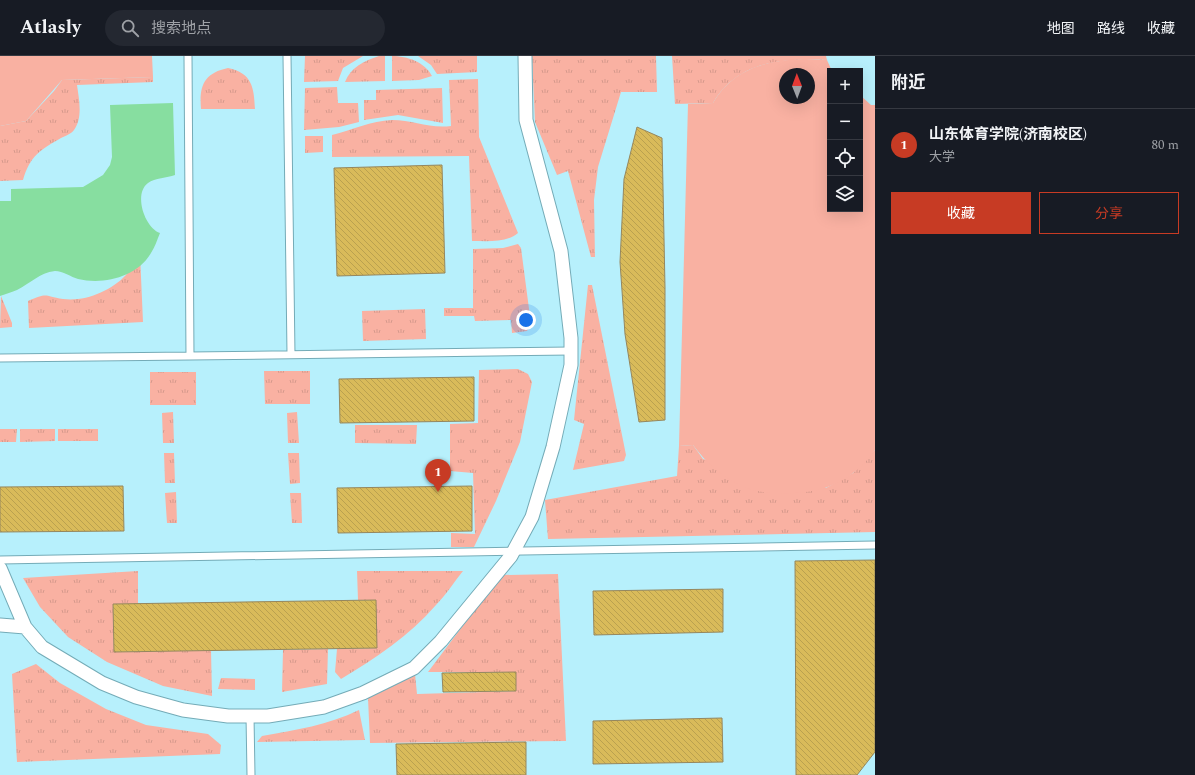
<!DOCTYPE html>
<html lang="zh">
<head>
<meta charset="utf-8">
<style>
  :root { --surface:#171b24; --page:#242831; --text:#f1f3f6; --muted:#9ea1a6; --line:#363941; --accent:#c73b24 }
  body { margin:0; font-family:Spectral,"Noto Sans SC",serif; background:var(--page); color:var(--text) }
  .controls { position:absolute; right:12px; top:12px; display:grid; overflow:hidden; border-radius:0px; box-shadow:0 4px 16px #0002 }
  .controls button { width:36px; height:36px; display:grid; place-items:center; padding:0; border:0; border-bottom:1px solid var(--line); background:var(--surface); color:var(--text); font:20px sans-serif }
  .compass { position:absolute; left:779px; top:12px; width:36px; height:36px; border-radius:50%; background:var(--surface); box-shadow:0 4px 16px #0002; rotate:359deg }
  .you { position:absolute; left:526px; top:264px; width:14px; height:14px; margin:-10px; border:3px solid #fff; border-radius:50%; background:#1a73e8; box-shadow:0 0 0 6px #1a73e833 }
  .badge { display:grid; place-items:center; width:26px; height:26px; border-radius:50%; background:var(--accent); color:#fff; font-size:13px; font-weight:700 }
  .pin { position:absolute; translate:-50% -33px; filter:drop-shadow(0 1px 2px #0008) }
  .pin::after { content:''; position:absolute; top:21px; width:14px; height:12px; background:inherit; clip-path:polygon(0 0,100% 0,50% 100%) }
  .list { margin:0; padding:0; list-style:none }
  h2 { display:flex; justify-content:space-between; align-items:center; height:52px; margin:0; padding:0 16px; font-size:17px }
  h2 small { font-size:13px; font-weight:400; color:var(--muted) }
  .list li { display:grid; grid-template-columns:26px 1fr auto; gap:12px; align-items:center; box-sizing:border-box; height:72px; padding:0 16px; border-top:1px solid var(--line) }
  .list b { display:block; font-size:15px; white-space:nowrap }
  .list p { margin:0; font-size:13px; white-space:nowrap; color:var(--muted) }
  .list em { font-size:13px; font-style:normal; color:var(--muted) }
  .actions { display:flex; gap:8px; padding:12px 16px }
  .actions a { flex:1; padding:9px 0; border:1px solid var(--accent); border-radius:0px; text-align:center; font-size:14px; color:var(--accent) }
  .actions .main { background:var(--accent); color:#fff }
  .icon { flex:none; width:22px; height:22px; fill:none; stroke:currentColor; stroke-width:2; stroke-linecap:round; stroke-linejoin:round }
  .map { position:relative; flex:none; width:875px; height:719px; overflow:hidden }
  header { display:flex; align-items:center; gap:24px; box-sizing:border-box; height:56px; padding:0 20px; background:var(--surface); border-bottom:1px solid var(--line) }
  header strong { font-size:19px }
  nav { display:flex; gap:22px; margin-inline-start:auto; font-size:14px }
  .search { width:280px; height:36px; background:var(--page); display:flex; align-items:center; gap:10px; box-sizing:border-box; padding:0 14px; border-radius:22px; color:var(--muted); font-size:15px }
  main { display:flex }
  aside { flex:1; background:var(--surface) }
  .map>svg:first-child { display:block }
  .grass { fill:url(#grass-tufts) }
  .pitch { fill:#f9b1a2; fill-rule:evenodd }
  .water { fill:#87dea0 }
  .building { fill:url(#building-back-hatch); stroke:#95875e }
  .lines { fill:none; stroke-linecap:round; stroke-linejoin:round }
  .service-casing { stroke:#74abb7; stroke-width:9 }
  .minor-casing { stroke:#74abb7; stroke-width:15 }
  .service { stroke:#fff; stroke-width:7 }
  .minor { stroke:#fff; stroke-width:13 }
</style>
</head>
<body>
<header>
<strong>Atlasly</strong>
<div class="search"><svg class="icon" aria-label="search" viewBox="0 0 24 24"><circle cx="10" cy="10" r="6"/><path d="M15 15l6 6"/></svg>搜索地点</div>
<nav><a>地图</a><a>路线</a><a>收藏</a></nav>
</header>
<main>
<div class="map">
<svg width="875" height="719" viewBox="0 0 875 719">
  <defs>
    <pattern id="grass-tufts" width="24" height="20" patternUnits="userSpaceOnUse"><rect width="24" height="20" fill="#f9b1a2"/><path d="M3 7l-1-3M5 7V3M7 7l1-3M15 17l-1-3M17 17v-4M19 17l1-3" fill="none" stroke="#d5998c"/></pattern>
    <pattern id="building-back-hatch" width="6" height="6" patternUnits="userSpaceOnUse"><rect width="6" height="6" fill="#d9bb5a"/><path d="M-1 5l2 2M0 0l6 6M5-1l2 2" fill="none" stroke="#baa14f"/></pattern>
  </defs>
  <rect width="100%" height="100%" fill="#b7f0fc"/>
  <path class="grass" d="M305 0H363L343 12 338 25 304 26Z
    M379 0H385V25L345 26C351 11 364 5 379 0Z
    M392 0C407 0 425 6 432 20L419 24 392 25Z
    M418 0H477V16L437 18 431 9Z
    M532 0H656L657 36H621L598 111 594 144 595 201H591L568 115 557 119 535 66Z
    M672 0H826L827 4C782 2 738 5 713 47L675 48Z
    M228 12C252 17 254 31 255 53H201C199 30 204 17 228 12Z
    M153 21V26L77 29C79 43 83 62 74 74 71 78 65 80 61 82 40 94 30 100 23 124L0 125V70L26 65 54 35 62 24Z
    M478 23 479 81 518 177C507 187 487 185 472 185L469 100 332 101V79C352 74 371 65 392 64 413 64 430 73 451 70L449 24Z
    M337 31 338 47H358L359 66 339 71 304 74 305 32Z
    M442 32 443 67 398 59 364 64V44H376V34Z
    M305 80H323V96L305 97Z
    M518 188 521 192 531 268 527 275 512 277 511 264 475 265 474 260H444V252H473V193L503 192Z
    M140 198 143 266 29 272 28 245C48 236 44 240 63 243 85 246 111 235 126 219 131 213 135 205 140 198Z
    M588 229H592L626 399 624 405 573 414 584 368 574 364Z
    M1 240 12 267V271L0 272Z
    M425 253 426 283 363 285 362 255Z
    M518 313 528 318 532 326 520 386 496 445 474 491H451V477L475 478 473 417 450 415V368L478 367 479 314Z
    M264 315H310V348H265Z
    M150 316H196V349H150Z
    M173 356 174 387H163L162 357Z
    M297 356 299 387H288L287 357Z
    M355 369H417L416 388 355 387Z
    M0 373H17L16 386H0Z
    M20 373H55V385L20 386Z
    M58 373H98V385H58Z
    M693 389 703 403 826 432 853 417 875 394V476L548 483 545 444 677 420 679 390Z
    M164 397H174L175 427H165Z
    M288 397H299L300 427 290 428Z
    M176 436 177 467H167L165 437Z
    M290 437H301L302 467H292Z
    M138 515V548H113L114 596 211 594 212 640 163 630 107 606 68 581 40 551 23 522Z
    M357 515H463C454 526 446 539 436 549 409 580 376 602 341 623L335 616 337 593 376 592V544H358Z
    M558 518 566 685 370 687 368 642 415 618 417 638 516 635 515 616H428L501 519Z
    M328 593 327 628 282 636 283 594Z
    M36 608 60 627 106 653 146 669 208 678 221 689 220 698 17 706 12 618Z
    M221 622 255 623V634L218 633Z
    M359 654 365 684 257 686 262 680C296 674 328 669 359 654Z"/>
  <path class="pitch" d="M0 0H152L153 21 62 24 26 65 0 70Z
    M805 3 827 4 832 15H830V153H860V39L871 49H875V394C851 427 820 439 780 437 769 437 755 436 744 431 724 422 706 407 693 389L679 390 688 48 713 47C734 12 767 4 805 3ZM785 18H809V42H785Z"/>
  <path class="water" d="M173 47 175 119C167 122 155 122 148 127 133 138 145 172 160 177 157 184 155 191 151 197 137 221 104 229 78 223 71 221 63 215 55 215 39 217 31 227 17 234 12 236 6 238 0 240V145H11V133L83 131 103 119 110 109 112 101 110 49Z"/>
  <path class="building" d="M637 71 662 82 665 232V364L639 366 625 278 620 206 624 123Z
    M442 109 445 217 337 220 334 112Z
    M474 321V365L340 367 339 323Z
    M123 430 124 475 0 476V431Z
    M472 430V475L338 477 337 432Z
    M875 504V696L857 719H796L795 505Z
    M723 533V576L594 579 593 535Z
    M376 544 377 592 114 596 113 548Z
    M516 616V635L443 636 442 617Z
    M722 662 723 706 593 708V665Z
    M526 686V719H397L396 688Z"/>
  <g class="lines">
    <defs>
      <path id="service" d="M188 0 190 300 571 295
        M287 0 291 298
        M0 302 190 300
        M0 504 875 489
        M250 660 251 719"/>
      <path id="minor" d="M0 512 25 571
        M0 569 25 571 42 591 102 627 136 641 183 654 228 660H268L324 651 363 637 414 612 441 585 511 500 532 461 553 391 571 309V282L561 195 526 64 525 0"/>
    </defs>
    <use href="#service" class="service-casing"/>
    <use href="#minor" class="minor-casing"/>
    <use href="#service" class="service"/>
    <use href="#minor" class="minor"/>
  </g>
</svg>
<div class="controls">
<button>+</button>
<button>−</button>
<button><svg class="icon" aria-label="locate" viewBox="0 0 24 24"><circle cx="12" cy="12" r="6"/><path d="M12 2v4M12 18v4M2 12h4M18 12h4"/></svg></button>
<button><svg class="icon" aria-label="layers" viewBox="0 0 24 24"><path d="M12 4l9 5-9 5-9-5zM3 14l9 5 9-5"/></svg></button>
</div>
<svg class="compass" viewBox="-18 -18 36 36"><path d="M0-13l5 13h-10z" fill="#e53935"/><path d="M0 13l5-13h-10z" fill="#9ea1a6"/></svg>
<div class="you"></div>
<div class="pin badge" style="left:438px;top:436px">1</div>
</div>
<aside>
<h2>附近<small></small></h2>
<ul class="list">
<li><span class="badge">1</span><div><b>山东体育学院(济南校区)</b><p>大学</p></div><em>80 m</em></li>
</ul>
<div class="actions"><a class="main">收藏</a><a>分享</a></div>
</aside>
</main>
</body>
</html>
